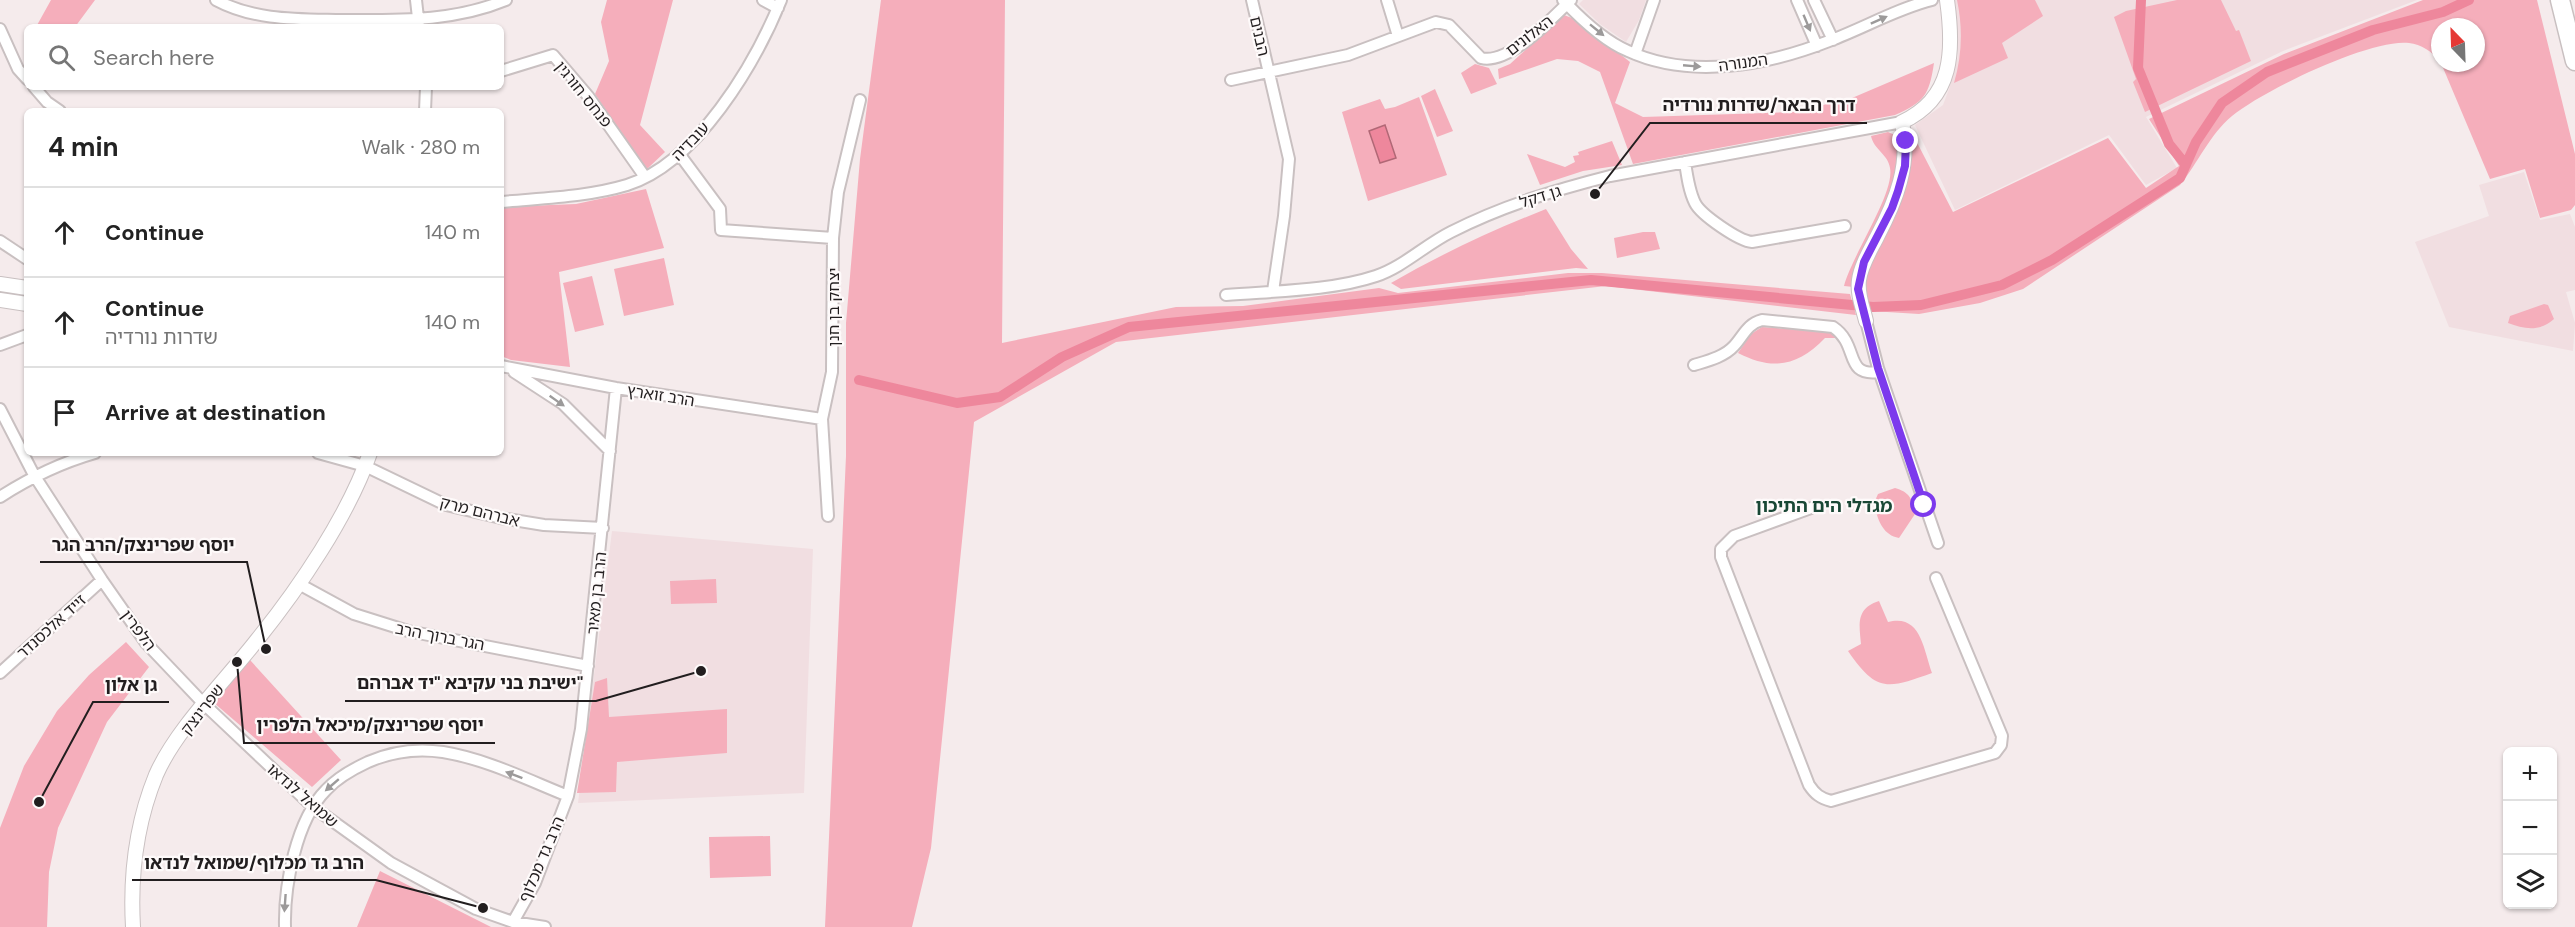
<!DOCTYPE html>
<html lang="en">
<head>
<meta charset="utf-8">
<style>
  :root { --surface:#fff; --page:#f6f6f6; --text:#222; --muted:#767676; --line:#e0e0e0 }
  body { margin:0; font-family:"DM Sans","Noto Sans Hebrew",sans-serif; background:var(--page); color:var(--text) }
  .controls { position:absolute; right:18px; bottom:18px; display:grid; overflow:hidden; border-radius:9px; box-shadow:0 2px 4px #0004 }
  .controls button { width:54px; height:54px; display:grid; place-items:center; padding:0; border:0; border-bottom:2px solid var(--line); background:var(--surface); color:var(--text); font:30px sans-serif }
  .compass { position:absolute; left:2431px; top:18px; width:54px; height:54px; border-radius:50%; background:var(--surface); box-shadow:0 2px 4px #0004; rotate:337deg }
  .stop { position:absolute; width:18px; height:18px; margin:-14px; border:4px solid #7c3aed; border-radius:50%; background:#fff }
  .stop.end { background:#7c3aed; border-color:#fff; box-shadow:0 2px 6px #0008 }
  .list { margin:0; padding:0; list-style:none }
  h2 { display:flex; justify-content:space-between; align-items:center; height:78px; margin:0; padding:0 24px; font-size:26px }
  h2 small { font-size:20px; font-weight:400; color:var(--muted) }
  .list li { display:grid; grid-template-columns:39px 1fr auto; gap:18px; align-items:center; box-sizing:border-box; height:90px; padding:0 24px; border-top:2px solid var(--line) }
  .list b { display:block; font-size:22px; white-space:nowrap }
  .list p { margin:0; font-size:20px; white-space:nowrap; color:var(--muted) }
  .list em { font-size:20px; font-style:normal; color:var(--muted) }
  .icon { flex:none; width:33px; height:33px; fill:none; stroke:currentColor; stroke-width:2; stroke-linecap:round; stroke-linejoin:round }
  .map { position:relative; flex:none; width:2575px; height:927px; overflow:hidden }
  .search { position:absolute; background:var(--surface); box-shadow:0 2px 4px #0004; left:24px; top:24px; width:480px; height:66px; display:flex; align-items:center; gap:15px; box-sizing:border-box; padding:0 21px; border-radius:9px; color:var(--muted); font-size:22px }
  .panel { position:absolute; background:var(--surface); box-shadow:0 2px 4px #0004; left:24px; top:108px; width:480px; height:348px; border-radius:9px }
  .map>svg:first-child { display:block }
  .built { fill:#f1dee1 }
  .green { fill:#f5aebb }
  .water { fill:#ee879c; stroke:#b16876; stroke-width:1.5 }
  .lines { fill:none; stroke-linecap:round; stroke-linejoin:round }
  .canal { stroke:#ee879c; stroke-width:10 }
  .minor-casing { stroke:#c9c0c1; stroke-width:14 }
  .tertiary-casing { stroke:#c9c0c1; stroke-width:16 }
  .trunk-casing { stroke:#c9c0c1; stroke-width:21 }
  .minor { stroke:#fff; stroke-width:10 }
  .tertiary { stroke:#fff; stroke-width:14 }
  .trunk { stroke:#fff; stroke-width:18 }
  .oneway { fill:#9c9a9a }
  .route { stroke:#7c3aed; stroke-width:8 }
  .labels { text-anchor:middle; stroke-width:4.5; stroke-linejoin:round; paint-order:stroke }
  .street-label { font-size:16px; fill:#221e1f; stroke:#fefafa }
  .neighbourhood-label { font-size:18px; font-weight:bold; fill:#194735; stroke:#fefafa }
  .leader { fill:none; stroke:#221e1f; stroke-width:2 }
  .callout-dot { fill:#221e1f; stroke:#fefafa; stroke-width:2 }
  .callout-label { font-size:18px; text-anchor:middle; font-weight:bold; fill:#221e1f; stroke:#fefafa; stroke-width:4.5; stroke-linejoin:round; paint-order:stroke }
</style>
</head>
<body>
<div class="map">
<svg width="2575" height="927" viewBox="0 0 2575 927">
  <rect width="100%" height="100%" fill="#f5ebec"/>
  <path class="built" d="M1583 0H1646L1639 20 1626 42 1600 24 1579 4Z
    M1954 0H2417L2283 51 2146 117 2177 168 2146 185 2109 135 1955 210 1915 125 1943 105 1949 89 1958 57Z
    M2524 172 2540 220 2570 214 2575 227V290L2566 292 2575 323 2573 351 2449 327 2415 242 2489 216 2479 185Z
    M612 531 813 549 804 793 578 803Z"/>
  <path class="green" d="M51 0H95L75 27H36Z
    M607 0H673L640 125 665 152 646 170 595 94 609 61 601 22Z
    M881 0H1005L1002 343 1176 307 1243 306 1379 288 1398 293 1568 273H1602L1850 294 1856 315 1606 286 1116 342 974 422 931 848 912 927H825L846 456V323L860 159Z
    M1957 0H2035L2043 16 2002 43 2008 58 1954 83C1962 56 1963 28 1957 0Z
    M2177 0H2221L2236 31 2239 30 2251 61 2145 112 2133 82 2136 79 2114 17 2126 11Z
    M2423 0H2537L2575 154V205L2571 210 2540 218 2525 169 2490 179 2441 63H2476V27H2440V61C2432 52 2421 44 2409 43 2371 38 2262 91 2232 116 2210 134 2198 163 2180 185L2023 289 1980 303 1919 314 1871 311C1853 267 1886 246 1899 207 1907 181 1910 156 1910 129L1953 212 2108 138 2146 188 2179 166 2149 119 2284 54Z
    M1564 15 1577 20 1630 62 1615 103 1643 117 1794 112 1852 98 1934 63C1929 96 1924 102 1895 115L1633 164 1600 72 1578 61 1557 59 1499 79 1498 69 1510 64Z
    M1475 64 1489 68 1497 84 1471 94 1461 73Z
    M1435 89 1453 131 1437 137 1421 96Z
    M1419 97 1447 175 1368 201 1342 112 1380 99 1385 109 1395 107Z
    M1888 132 1895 135 1901 144 1898 178 1854 287 1844 286C1852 255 1895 193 1890 168 1888 154 1874 150 1871 136Z
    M1612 141 1622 165 1583 171 1540 185 1527 154 1565 167 1575 162 1573 156 1579 155 1578 152Z
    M646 189 664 248 559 272 570 367 511 360 501 356V207L576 204Z
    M1546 209 1571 249 1588 269 1576 268 1401 289 1391 283C1441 254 1493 230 1546 209Z
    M1643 232H1655L1660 249 1617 258 1614 238Z
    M664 258 674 305 624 316 614 269Z
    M592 276 604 325 575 332 563 283Z
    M2544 304 2548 305 2554 319C2540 332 2524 329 2508 323L2510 316Z
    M1762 327 1831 332 1836 338H1825C1798 366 1773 371 1738 353L1751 334Z
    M1895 488C1909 492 1911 498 1917 511L1899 538C1882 535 1877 518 1874 503L1878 494Z
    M716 579 717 603 671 604 670 581Z
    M1879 601 1888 622C1921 614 1923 648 1932 673 1887 689 1877 693 1848 651L1861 644C1859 624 1856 608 1879 601Z
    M126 642 149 667 107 722 58 828 49 872 47 927H0V828L24 766 57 711 89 675Z
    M250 660 341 760 312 787 213 702Z
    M607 678 609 717 727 709V753L617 762 616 792 577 793 595 682Z
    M770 836 771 876 710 878 709 837Z
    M380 871 491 927H357Z"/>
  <path class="water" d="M1385 125 1396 158 1380 163 1369 131Z"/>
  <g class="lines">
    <path class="canal" d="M2141 0 2138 68 2169 144 2186 165
      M859 380 957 403 1000 397 1062 357 1129 327 1591 280 1873 307 1921 305 2002 285 2052 260 2180 178 2196 142 2222 103 2267 72 2373 30 2443 12 2469 0"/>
    <defs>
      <path id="minor" d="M216 0C255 21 300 19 342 20 398 20 453 22 506 0
        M416 0 419 27
        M763 0 778 8
        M1252 0 1289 159 1284 216 1273 291
        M1387 0 1398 36
        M1563 0C1580 18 1604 41 1628 51 1691 80 1768 65 1829 41 1864 28 1896 9 1932 0
        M1797 0 1817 46
        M1814 0 1833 40
        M0 29 18 69 27 79
        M1635 54 1654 0
        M501 71 553 55 588 96 645 177
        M1231 80 1348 55 1436 22 1449 25 1481 58C1509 65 1551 19 1571 0
        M34 87 47 102 60 111
        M425 111 426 87
        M680 155 720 209 721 230 833 238
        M1685 162C1687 176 1689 191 1695 203 1701 215 1739 241 1752 242L1845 226
        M501 202C543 198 587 197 627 185 697 163 755 64 781 0
        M0 241 27 259
        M1226 295C1274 291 1331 291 1376 276 1403 267 1425 245 1451 232 1502 206 1555 190 1610 176L1902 122
        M1866 321 1878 368 1938 543
        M0 345 27 335
        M1694 365C1707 361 1724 357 1734 346 1744 335 1747 324 1762 320L1833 327C1860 345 1843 377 1879 372
        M501 366 616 388 822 419
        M514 372 563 404 610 451
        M0 409 34 475 102 580 146 643 204 704 313 807 391 863 476 909 513 922 545 927
        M318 453 365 466 446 505 501 518 544 525 603 528
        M0 497C31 477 60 463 95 453
        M1811 508 1734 536 1721 549V557L1809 785C1815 794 1820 798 1831 801L1995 753 2001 745 2002 736 1936 578
        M828 516 822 419 832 372 833 238 838 192 860 100
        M299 584 354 614 408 631 588 666
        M0 673 102 580
        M513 922 535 883 568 796 581 729 616 388
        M285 927C284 886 296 820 326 790 337 778 353 769 368 762 393 751 416 748 443 752 486 759 528 780 568 796"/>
      <path id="tertiary" d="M0 284 27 288
        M0 300 27 304
        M1866 321C1863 308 1857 294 1859 280 1861 265 1870 251 1877 237 1896 201 1911 164 1902 122 1954 98 1954 50 1947 0
        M133 927C130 875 136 824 156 775 176 729 226 680 257 640 299 588 348 516 370 453"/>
      <path id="trunk" d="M2560 0 2575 61"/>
    </defs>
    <use href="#minor" class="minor-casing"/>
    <use href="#tertiary" class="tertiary-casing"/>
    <use href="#trunk" class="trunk-casing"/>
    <use href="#minor" class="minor"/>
    <use href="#tertiary" class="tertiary"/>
    <use href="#trunk" class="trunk"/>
  </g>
  <defs><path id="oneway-solid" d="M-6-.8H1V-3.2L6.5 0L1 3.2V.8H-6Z" transform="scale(1.5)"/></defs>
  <g class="oneway">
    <use href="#oneway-solid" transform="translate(1879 20) rotate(-24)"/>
    <use href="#oneway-solid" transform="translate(1807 23) rotate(67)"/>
    <use href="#oneway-solid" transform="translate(1597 30) rotate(39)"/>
    <use href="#oneway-solid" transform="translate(1692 66) rotate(5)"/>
    <use href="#oneway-solid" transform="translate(557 401) rotate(35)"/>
    <use href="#oneway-solid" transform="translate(514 775) rotate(-159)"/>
    <use href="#oneway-solid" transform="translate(332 785) rotate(139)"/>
    <use href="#oneway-solid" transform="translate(285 903) rotate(94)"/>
  </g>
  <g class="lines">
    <path class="route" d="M1906 141 1905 166 1898 191 1892 208 1864 262 1858 289 1878 368 1924 505"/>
  </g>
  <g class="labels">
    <g class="street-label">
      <text transform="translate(1529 35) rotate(-38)" y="6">האלונים</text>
      <text transform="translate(1260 36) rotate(77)" y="6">הבנים</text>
      <text transform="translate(1743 62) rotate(-8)" y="6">המנורה</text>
      <text transform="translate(584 94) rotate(51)" y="6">פנחס חורגין</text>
      <text transform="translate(690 141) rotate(-46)" y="6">עובדיה</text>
      <text transform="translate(1540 196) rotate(-17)" y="6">גן דקל</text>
      <text transform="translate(833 307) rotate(-90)" y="6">יצחק בן חנן</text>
      <text transform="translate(661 395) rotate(9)" y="6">הרב זוארץ</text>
      <text transform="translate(480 511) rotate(14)" y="6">אברהם מרק</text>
      <text transform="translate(596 593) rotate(-84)" y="6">הרב בן מאיר</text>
      <text transform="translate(51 626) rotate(-42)" y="6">זייד אלכסנדר</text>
      <text transform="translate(139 630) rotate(53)" y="6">הלפרין</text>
      <text transform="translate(440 636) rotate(11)" y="6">הגר ברוך הרב</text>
      <text transform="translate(202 709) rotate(-52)" y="6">שפרינצק</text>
      <text transform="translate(303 795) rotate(41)" y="6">שמואל לנדאו</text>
      <text transform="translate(541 859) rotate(-67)" y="6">הרב גד מכלוף</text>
    </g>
    <g class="neighbourhood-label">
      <text x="1824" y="512">מגדלי הים התיכון</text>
    </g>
  </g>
  <path class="leader" d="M1595 194L1650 123H1867M266 649L247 562H40M701 671L596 701H345M39 802L93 702H169M237 662L244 743H495M483 908L376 880H132"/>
  <g class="callout-dot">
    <circle cx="1595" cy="194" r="6"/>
    <circle cx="266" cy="649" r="6"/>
    <circle cx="701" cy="671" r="6"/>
    <circle cx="39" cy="802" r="6"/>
    <circle cx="237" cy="662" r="6"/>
    <circle cx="483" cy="908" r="6"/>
  </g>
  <g class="callout-label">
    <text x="1759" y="111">דרך הבאר/שדרות נורדיה</text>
    <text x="143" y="551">יוסף שפרינצק/הרב הגר</text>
    <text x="470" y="689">ישיבת בני עקיבא "יד אברהם"</text>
    <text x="131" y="691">גן אלון</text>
    <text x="370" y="731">יוסף שפרינצק/מיכאל הלפרין</text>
    <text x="254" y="869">הרב גד מכלוף/שמואל לנדאו</text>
  </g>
</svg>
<div class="controls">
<button>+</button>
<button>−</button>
<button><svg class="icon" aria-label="layers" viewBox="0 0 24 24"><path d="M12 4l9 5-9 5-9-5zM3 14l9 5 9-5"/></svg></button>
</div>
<svg class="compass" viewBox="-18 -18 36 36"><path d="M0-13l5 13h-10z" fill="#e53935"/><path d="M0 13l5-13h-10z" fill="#767676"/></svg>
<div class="stop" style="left:1924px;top:505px"></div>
<div class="stop end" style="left:1906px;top:141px"></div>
<div class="search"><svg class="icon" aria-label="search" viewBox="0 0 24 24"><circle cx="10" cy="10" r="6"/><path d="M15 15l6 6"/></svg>Search here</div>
<section class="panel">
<h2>4 min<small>Walk · 280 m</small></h2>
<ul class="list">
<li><svg class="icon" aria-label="ahead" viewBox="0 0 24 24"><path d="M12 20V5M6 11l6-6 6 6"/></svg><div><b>Continue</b></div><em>140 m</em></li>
<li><svg class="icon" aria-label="ahead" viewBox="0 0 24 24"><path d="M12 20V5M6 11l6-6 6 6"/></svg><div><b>Continue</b><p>שדרות נורדיה</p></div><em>140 m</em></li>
<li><svg class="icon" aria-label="arrive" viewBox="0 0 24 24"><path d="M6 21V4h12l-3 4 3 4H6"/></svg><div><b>Arrive at destination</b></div></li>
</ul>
</section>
</div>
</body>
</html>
